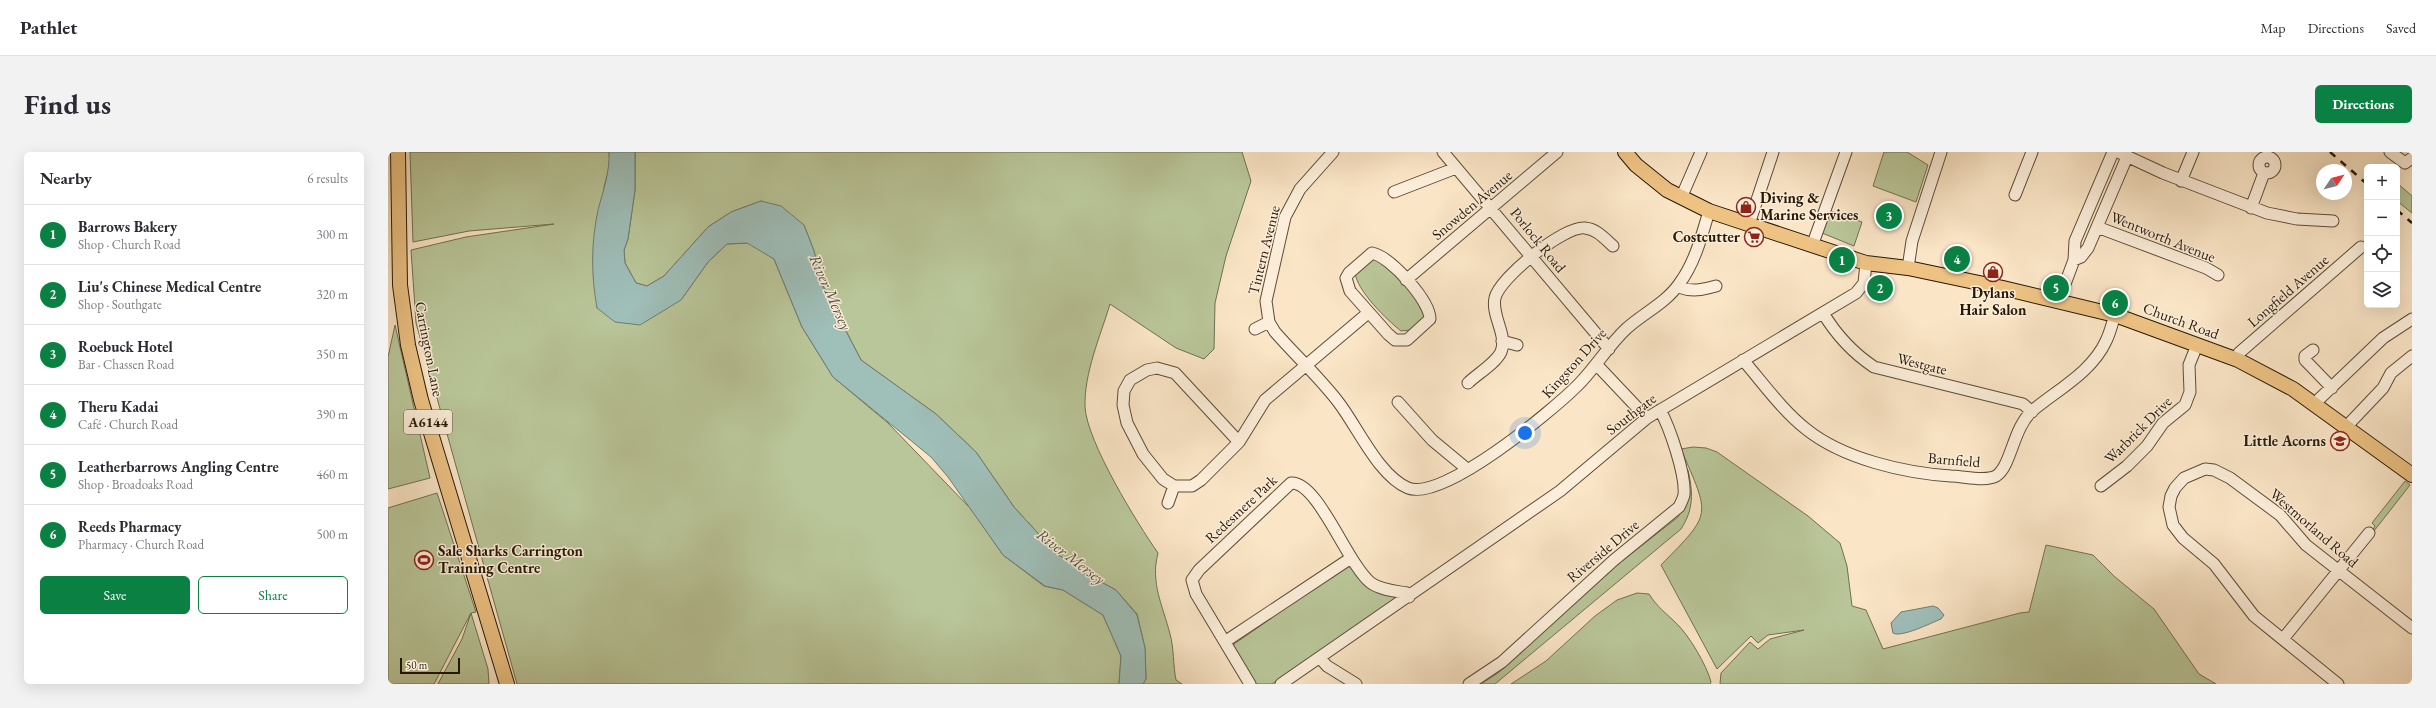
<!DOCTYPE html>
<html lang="en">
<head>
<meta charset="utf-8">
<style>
  :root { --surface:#fff; --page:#f2f2f3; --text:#2b2b33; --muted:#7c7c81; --line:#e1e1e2; --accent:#0b8043 }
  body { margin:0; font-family:"EB Garamond",serif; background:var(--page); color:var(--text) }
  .controls { position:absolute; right:12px; top:12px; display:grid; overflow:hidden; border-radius:6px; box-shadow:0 4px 16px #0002 }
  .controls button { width:36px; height:36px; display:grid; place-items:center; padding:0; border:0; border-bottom:1px solid var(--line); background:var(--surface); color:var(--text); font:20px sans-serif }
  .compass { position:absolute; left:1928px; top:12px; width:36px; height:36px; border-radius:50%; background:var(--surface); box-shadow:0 4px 16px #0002; rotate:55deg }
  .scale { position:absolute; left:12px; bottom:10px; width:60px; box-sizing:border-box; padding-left:4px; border:2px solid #271906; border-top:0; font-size:11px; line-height:14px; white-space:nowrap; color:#271906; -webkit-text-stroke:3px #fceeda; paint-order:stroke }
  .you { position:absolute; left:1137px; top:281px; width:14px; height:14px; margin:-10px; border:3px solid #fff; border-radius:50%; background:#1a73e8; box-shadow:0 0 0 6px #1a73e833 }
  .badge { display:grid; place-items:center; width:26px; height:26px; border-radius:50%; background:var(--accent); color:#fff; font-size:13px; font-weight:700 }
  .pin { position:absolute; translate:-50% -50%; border:2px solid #fff; box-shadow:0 1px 4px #0006 }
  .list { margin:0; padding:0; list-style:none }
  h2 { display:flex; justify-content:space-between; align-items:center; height:52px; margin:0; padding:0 16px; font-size:17px }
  h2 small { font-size:13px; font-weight:400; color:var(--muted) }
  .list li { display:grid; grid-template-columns:26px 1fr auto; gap:12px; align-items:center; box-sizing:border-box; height:60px; padding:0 16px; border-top:1px solid var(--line) }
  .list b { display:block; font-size:15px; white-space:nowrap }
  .list p { margin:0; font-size:13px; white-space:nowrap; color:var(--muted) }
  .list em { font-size:13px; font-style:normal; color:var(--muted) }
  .actions { display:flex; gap:8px; padding:12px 16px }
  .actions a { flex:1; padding:9px 0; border:1px solid var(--accent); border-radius:6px; text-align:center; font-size:14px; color:var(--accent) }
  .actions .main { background:var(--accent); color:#fff }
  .icon { flex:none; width:22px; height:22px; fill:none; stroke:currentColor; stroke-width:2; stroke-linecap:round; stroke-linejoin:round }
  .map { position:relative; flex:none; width:2024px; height:532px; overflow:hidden; border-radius:6px }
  header { display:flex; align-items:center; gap:24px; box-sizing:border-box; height:56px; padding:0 20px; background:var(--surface); border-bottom:1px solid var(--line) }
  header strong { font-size:19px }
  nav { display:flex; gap:22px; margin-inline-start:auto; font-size:14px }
  .intro { display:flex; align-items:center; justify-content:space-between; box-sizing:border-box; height:96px; padding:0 24px }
  h1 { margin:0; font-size:28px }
  .button { padding:10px 18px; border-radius:6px; background:var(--accent); color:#fff; font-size:14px; font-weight:700 }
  main { display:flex; gap:24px; padding:0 24px }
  aside { flex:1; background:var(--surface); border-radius:6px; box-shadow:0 4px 16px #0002 }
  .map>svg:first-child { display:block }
  .green { fill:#b9c699; stroke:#707050 }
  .water { fill:#9fbfb9; stroke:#6f7d71 }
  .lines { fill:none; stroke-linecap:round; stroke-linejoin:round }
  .minor-casing { stroke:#5c4c36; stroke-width:13 }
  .major-casing { stroke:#271906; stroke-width:16 }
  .minor { stroke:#fceeda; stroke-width:11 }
  .major { stroke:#edc283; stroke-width:14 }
  .rail { stroke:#271906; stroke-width:2.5; stroke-dasharray:7 7; stroke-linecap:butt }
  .labels { text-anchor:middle; stroke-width:3; stroke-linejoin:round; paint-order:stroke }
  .shield { fill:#fceeda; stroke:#675946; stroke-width:1 }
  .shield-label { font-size:14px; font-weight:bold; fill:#271906 }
  .poi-label { font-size:15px; font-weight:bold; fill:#271906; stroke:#fceeda; text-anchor:start }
  .street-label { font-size:15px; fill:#271906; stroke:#fceeda }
  .water-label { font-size:16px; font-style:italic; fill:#515345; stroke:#fceeda }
</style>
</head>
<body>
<header>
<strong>Pathlet</strong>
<nav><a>Map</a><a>Directions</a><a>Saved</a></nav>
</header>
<div class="intro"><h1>Find us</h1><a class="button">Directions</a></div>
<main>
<aside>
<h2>Nearby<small>6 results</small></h2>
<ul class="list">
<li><span class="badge">1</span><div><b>Barrows Bakery</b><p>Shop · Church Road</p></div><em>300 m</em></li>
<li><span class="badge">2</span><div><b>Liu's Chinese Medical Centre</b><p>Shop · Southgate</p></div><em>320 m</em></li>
<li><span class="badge">3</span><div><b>Roebuck Hotel</b><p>Bar · Chassen Road</p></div><em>350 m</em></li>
<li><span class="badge">4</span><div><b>Theru Kadai</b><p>Café · Church Road</p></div><em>390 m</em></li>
<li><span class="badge">5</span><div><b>Leatherbarrows Angling Centre</b><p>Shop · Broadoaks Road</p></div><em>460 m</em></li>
<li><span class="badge">6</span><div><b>Reeds Pharmacy</b><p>Pharmacy · Church Road</p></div><em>500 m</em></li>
</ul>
<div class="actions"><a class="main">Save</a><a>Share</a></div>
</aside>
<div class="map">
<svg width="2024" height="532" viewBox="0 0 2024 532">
  <rect width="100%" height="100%" fill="#fae5c6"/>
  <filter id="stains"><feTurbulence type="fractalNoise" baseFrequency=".005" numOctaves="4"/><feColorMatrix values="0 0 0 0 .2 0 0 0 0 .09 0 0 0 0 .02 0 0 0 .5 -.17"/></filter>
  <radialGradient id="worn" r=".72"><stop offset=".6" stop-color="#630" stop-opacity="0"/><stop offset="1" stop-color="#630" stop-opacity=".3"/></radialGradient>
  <path class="green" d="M22 0H221L222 12 216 35 209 156 293 148 320 110 339 92 361 91 386 107 414 175 445 225 500 271 583 357 615 403 656 434 675 438 715 463 733 504 731 532H129L28 171 23 98 78 85 166 72 81 79 25 90Z
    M247 0H854L863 29 838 104 827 151 826 197 816 207 788 196 722 152C712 185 696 221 697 255 699 290 749 371 770 401 762 431 775 454 782 482 786 496 785 513 788 528L794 532H755L758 527 757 496 749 462 728 438 698 422 668 401 626 355 588 300 548 262 473 208 434 132 426 99 416 73 373 49 343 60 320 75 276 124 259 134 248 131 237 111 236 98 240 87 247 38Z
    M1496 0H1519L1540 13 1528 50 1485 34Z
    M2009 31 2024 44V61L2009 49Z
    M1443 59 1474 70 1466 94 1434 81Z
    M987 103 1032 147 1036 165 1022 178 1013 179C999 168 968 138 967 120Z
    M7 173 42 326 0 337V205Z
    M1305 295 1318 296 1329 300 1420 364 1452 391 1459 414 1464 454 1478 458 1495 497 1632 461 1641 460 1658 393 1705 403 1727 425 1766 457 1811 522 1828 532H1332L1333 521 1362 490 1370 497 1382 487 1416 478 1380 483 1370 491 1363 484 1329 517 1273 413C1325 360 1322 365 1293 297Z
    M1296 317 1300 318C1305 340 1306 357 1293 377L1107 532H1093L1110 521 1229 413 1290 365 1300 346Z
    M2017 329 2022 333 1986 379 1985 378 1987 374 1984 371Z
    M49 341 88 460 83 461 100 517 101 532H50L74 487 83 461 46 532H0V356Z
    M959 414 965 416 1009 444 1008 448 884 532H865L845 496 846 492Z
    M1249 441 1261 442C1270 456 1277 460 1288 471 1301 483 1319 514 1323 530L1322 532H1123L1158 509 1207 464 1229 448Z"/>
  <path class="water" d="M221 0H247V38L240 87 236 98 237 111 248 131 259 134 276 124 320 75 343 60 373 49 393 54 416 73 426 99 434 133 473 208 548 262 588 300 626 355 668 401 698 422 728 438 749 463 757 496 758 527 755 532H731L733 504 715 463 675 438 657 434 615 403 560 325 543 305 445 225 414 175 386 107 359 91 339 92 320 110 293 148 252 173 227 170 209 156C203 123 203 91 210 58 215 39 222 20 221 0Z
    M1545 454 1550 456 1556 463 1553 467C1543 471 1513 486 1505 481L1503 471 1513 460Z"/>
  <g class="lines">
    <defs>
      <path id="minor" d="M945 0 912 37 897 65 878 149 881 170 887 180C908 204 932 226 951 251 970 276 991 324 1020 336 1055 350 1165 258 1190 233 1207 216 1220 194 1238 177 1254 162 1278 151 1291 132 1307 111 1314 83 1321 59
        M1055 0 1221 197
        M1730 0 1775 21 1879 61 1909 67 1945 69
        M2002 0 2017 11 2024 6
        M1871 13a8 8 0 1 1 16 0a8 8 0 1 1-16 0Z
        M1793 29 1805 0
        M1006 40 1068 16
        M1627 43 1644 0
        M1293 46 1313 0
        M1863 56 1876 21
        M1361 72 1385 0
        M1709 75 1818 116 1830 123
        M1424 94 1458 0
        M984 101C1003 105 1042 149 1042 167L1019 188H1007L1000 182 962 139 958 126 961 121Z
        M1686 108 1693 105 1700 96 1739 5
        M1520 116 1524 89 1553 0
        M1018 128 1169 0
        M1290 135C1304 140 1314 138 1328 134
        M1671 148 1686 108 1687 89 1725 0
        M1435 161C1449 184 1465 201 1486 215L1635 252 1644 260
        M867 177 881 170
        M1114 189 1129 193
        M1925 198 1917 204V208L1944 236
        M1355 208C1375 231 1394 258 1418 277 1455 307 1517 321 1563 324 1575 324 1597 330 1608 324 1623 315 1625 276 1644 259 1669 238 1704 220 1718 189 1722 181 1724 172 1727 163
        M1850 208 1851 201 1973 95
        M1208 212 1259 266
        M1080 231C1089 222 1107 212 1113 200 1120 183 1103 164 1107 146 1111 126 1177 73 1197 76 1209 77 1217 87 1225 94
        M1010 250 1044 288 1079 317
        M1926 252 1995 186 2024 167
        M1958 275 1995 236 2003 221 2024 204
        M851 290 787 221 769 216 759 218 742 228 736 239 735 253 739 271 755 302 775 327 786 334H804L813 328 851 290 877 248 980 161
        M1713 334 1739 314 1759 294 1775 271 1797 253 1802 240 1801 213 1809 193
        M780 351 786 334
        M1895 487 1981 381
        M838 489 963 406
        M932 506 939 514 968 532
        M862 532 808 442 804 428 811 418 903 331C930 329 959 412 983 431 993 438 1007 439 1019 441L1021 445
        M893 532 1172 339 1259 266 1468 141 1476 131 1478 111
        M1081 532 1114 510 1226 408 1291 355C1293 351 1295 347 1296 343 1298 323 1282 276 1272 258
        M1950 532 1866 464 1826 412 1795 386 1785 373 1781 355 1783 344 1787 336 1796 326 1817 317 1826 318 1842 326 1892 363 1918 393 2024 476"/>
      <path id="major" d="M10 0 12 133 20 193 33 248 119 532
        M1237 0 1248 13 1279 38 1321 59 1478 111 1520 116 1615 136 1727 163 1850 208 1905 237 2024 323"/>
    </defs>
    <use href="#minor" class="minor-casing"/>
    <use href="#major" class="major-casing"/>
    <use href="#minor" class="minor"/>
    <use href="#major" class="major"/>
    <path class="rail" d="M1942 0 1979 32
      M2009 58 2024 71"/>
  </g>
  <defs>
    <symbol id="shop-ring" viewBox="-11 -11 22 22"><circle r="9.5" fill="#fceeda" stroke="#8f2418" stroke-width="1.5"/><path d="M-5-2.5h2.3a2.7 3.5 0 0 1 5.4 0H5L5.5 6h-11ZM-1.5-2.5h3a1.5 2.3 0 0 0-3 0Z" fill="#8f2418"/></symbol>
    <symbol id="supermarket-ring" viewBox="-11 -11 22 22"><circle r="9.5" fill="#fceeda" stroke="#8f2418" stroke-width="1.5"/><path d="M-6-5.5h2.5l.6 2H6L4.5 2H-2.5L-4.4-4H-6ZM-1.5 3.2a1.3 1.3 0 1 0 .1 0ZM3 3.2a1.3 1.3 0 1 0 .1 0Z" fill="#8f2418"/></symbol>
    <symbol id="school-ring" viewBox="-11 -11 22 22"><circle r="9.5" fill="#fceeda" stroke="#8f2418" stroke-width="1.5"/><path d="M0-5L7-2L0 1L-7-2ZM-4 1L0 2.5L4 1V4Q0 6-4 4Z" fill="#8f2418"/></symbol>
    <symbol id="stadium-ring" viewBox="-11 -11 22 22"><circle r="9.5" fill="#fceeda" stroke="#8f2418" stroke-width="1.5"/><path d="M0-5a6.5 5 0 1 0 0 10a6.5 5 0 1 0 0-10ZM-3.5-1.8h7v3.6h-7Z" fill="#8f2418"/></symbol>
  </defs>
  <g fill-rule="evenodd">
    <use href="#shop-ring" x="1347" y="44" width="22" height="22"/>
    <use href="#supermarket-ring" x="1355" y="74" width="22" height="22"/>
    <use href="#shop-ring" x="1594" y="109" width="22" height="22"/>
    <use href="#school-ring" x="1941" y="278" width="22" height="22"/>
    <use href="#stadium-ring" x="25" y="397" width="22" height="22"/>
  </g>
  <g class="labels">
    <rect class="shield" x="16" y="258" width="48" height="24" rx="3"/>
    <g class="shield-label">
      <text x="40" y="275">A6144</text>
    </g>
    <g class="poi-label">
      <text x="1372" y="51">Diving &amp;<tspan x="1372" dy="17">Marine Services</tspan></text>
      <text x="1352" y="90" text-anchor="end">Costcutter</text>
      <text x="1605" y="146" text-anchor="middle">Dylans<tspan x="1605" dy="17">Hair Salon</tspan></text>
      <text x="1938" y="294" text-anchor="end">Little Acorns</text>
      <text x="50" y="404">Sale Sharks Carrington<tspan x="50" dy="17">Training Centre</tspan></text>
    </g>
    <g class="street-label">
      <text transform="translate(1084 53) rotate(-40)" y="5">Snowden Avenue</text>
      <text transform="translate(1775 85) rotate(22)" y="5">Wentworth Avenue</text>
      <text transform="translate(1150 88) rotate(51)" y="5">Porlock Road</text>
      <text transform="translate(876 98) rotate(-76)" y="5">Tintern Avenue</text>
      <text transform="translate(1900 139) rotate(-41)" y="5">Longfield Avenue</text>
      <text transform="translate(1793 169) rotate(20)" y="5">Church Road</text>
      <text transform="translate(41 197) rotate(79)" y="5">Carrington Lane</text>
      <text transform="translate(1186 211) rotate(-48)" y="5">Kingston Drive</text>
      <text transform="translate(1534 212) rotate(14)" y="5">Westgate</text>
      <text transform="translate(1243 262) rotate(-37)" y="5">Southgate</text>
      <text transform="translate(1750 278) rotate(-45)" y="5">Warbrick Drive</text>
      <text transform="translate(1566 308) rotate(5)" y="5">Barnfield</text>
      <text transform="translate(853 357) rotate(-43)" y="5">Redesmere Park</text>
      <text transform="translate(1926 376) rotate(41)" y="5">Westmorland Road</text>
      <text transform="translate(1215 399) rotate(-40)" y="5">Riverside Drive</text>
    </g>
    <g class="water-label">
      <text transform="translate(443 140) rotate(66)" y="6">River Mersey</text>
      <text transform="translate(683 404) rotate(37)" y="6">River Mersey</text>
    </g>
  </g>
  <rect width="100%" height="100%" filter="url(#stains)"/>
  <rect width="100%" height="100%" fill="url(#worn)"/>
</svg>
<div class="controls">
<button>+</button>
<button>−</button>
<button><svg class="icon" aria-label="locate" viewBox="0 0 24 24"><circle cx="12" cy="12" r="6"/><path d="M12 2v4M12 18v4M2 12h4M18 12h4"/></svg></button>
<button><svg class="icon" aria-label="layers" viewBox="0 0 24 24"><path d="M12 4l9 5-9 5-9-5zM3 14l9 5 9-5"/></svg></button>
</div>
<svg class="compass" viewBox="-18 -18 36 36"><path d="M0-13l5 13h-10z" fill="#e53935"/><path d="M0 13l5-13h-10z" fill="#7c7c81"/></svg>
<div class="scale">50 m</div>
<div class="you"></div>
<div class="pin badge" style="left:1454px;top:108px">1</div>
<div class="pin badge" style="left:1492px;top:136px">2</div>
<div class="pin badge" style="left:1501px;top:64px">3</div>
<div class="pin badge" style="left:1569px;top:107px">4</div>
<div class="pin badge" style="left:1668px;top:136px">5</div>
<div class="pin badge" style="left:1727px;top:151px">6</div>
</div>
</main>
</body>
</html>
